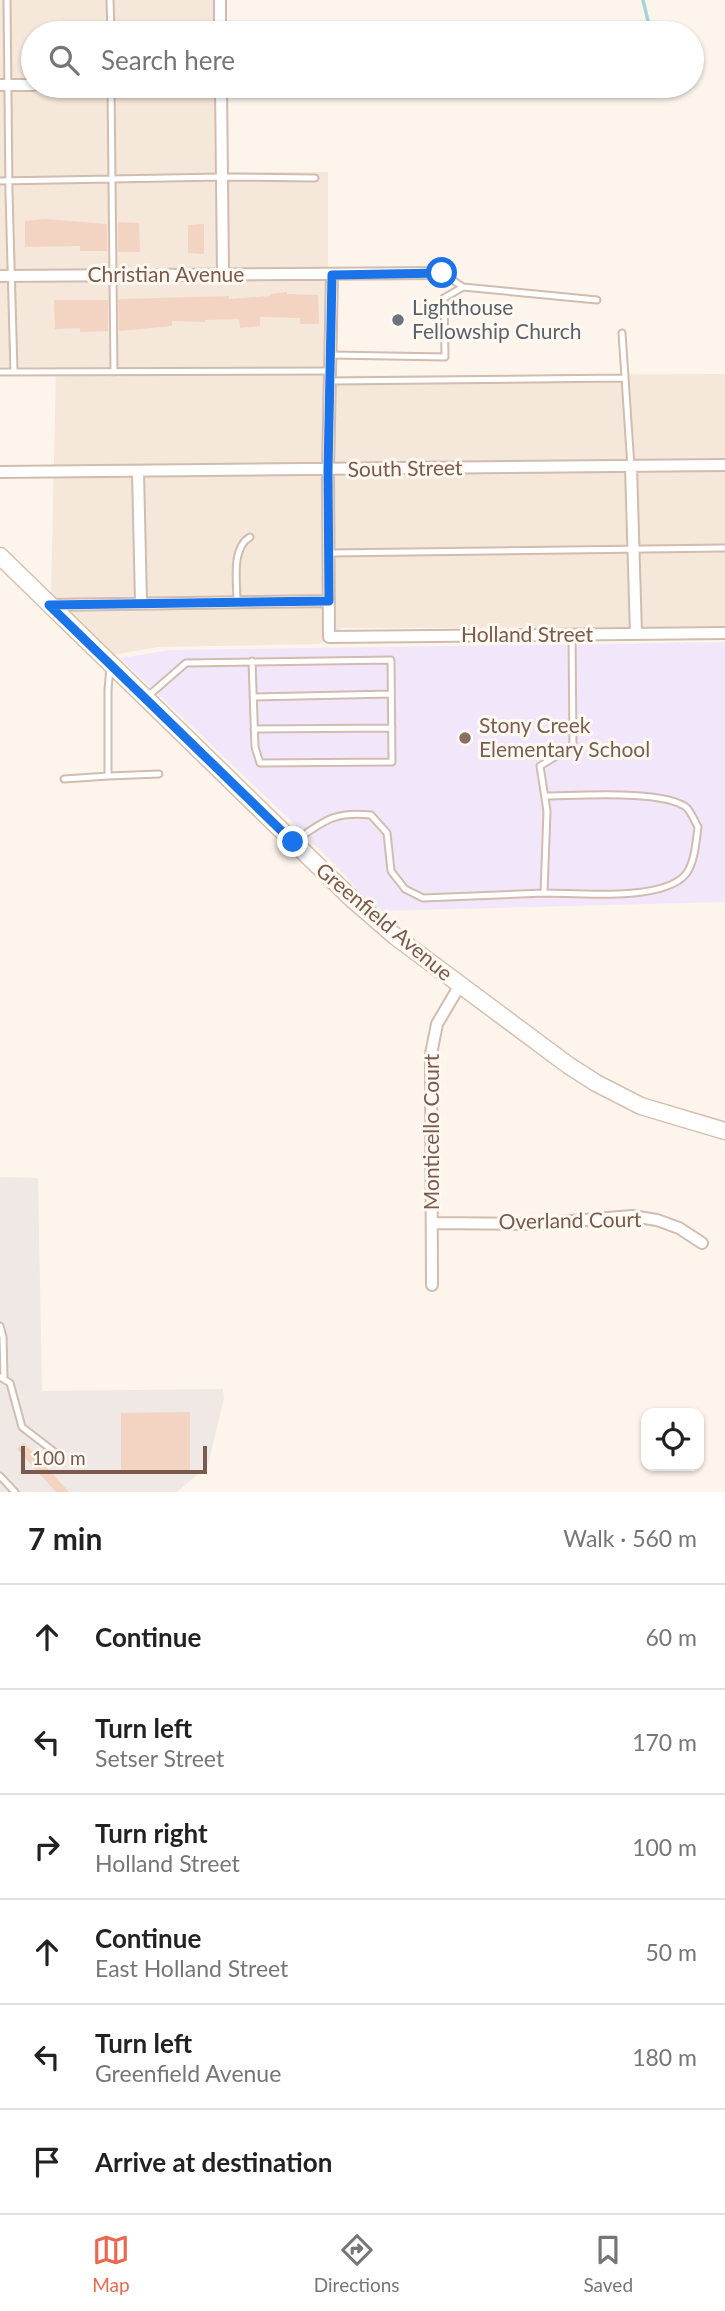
<!DOCTYPE html>
<html lang="en">
<head>
<meta charset="utf-8">
<style>
  :root { --surface:#fff; --page:#f6f6f6; --text:#222; --muted:#767676; --line:#e0e0e0; --accent:#e8694f }
  body { margin:0; font-family:Lato,sans-serif; background:var(--page); color:var(--text) }
  .controls { position:absolute; right:21px; bottom:21px; display:grid; overflow:hidden; border-radius:14px; box-shadow:0 2px 5px #0004 }
  .controls button { width:63px; height:63px; display:grid; place-items:center; padding:0; border:0; border-bottom:2px solid var(--line); background:var(--surface); color:var(--text); font:35px sans-serif }
  .scale { position:absolute; left:21px; bottom:18px; width:186px; box-sizing:border-box; padding-left:7px; border:4px solid #7a5a4c; border-top:0; font-size:19px; line-height:24px; white-space:nowrap; color:#7a5a4c; -webkit-text-stroke:5px #fff9f2; paint-order:stroke }
  .stop { position:absolute; width:21px; height:21px; margin:-16px; border:5px solid #1a73e8; border-radius:50%; background:#fff }
  .stop.end { background:#1a73e8; border-color:#fff; box-shadow:0 2px 7px #0008 }
  .list { margin:0; padding:0; list-style:none }
  h2 { display:flex; justify-content:space-between; align-items:center; height:91px; margin:0; padding:0 28px; font-size:30px }
  h2 small { font-size:23px; font-weight:400; color:var(--muted) }
  .list li { display:grid; grid-template-columns:46px 1fr auto; gap:21px; align-items:center; box-sizing:border-box; height:105px; padding:0 28px; border-top:2px solid var(--line) }
  .list b { display:block; font-size:26px; white-space:nowrap }
  .list p { margin:0; font-size:23px; white-space:nowrap; color:var(--muted) }
  .list em { font-size:23px; font-style:normal; color:var(--muted) }
  .icon { flex:none; width:38px; height:38px; fill:none; stroke:currentColor; stroke-width:2; stroke-linecap:round; stroke-linejoin:round }
  .map { position:relative; flex:none; width:725px; height:1492px; overflow:hidden }
  .search { position:absolute; background:var(--surface); box-shadow:0 2px 5px #0004; left:21px; right:21px; top:21px; height:77px; display:flex; align-items:center; gap:18px; box-sizing:border-box; padding:0 24px; border-radius:38px; color:var(--muted); font-size:26px }
  .sheet { height:721px; background:var(--surface) }
  nav { display:flex; justify-content:space-around; align-items:center; box-sizing:border-box; height:98px; border-top:2px solid var(--line); background:var(--surface); font-size:19px; color:var(--muted) }
  nav a { display:grid; justify-items:center; gap:4px }
  nav .on { color:var(--accent) }
  .map>svg:first-child { display:block }
  .residential { fill:#f5e7d9 }
  .industrial { fill:#efe8e4 }
  .education { fill:#f2e7fa }
  .lines { fill:none; stroke-linecap:round; stroke-linejoin:round }
  .stream { stroke:#a4d5da; stroke-width:3.5 }
  .building { fill:#f3d3c2 }
  .service-casing { stroke:#d1bcaf; stroke-width:9 }
  .minor-casing { stroke:#d1bcaf; stroke-width:14 }
  .secondary-casing { stroke:#d6bfaf; stroke-width:19 }
  .service { stroke:#fff; stroke-width:5 }
  .minor { stroke:#fff; stroke-width:10 }
  .secondary { stroke:#fff; stroke-width:16 }
  .route { stroke:#1a73e8; stroke-width:9 }
  .worship-dot { fill:#6b7280; stroke:#fff9f2; stroke-width:2.5 }
  .education-dot { fill:#8d6e63; stroke:#fff9f2; stroke-width:2.5 }
  .labels { text-anchor:middle; stroke-width:6; stroke-linejoin:round; paint-order:stroke }
  .street-label { font-size:21px; fill:#7a5a4c; stroke:#fff9f2 }
  .worship-label { font-size:21px; fill:#5b616d; stroke:#fff9f2; text-anchor:start }
  .education-label { font-size:21px; fill:#785e54; stroke:#fff9f2; text-anchor:start }
</style>
</head>
<body>
<div class="map">
<svg width="725" height="1492" viewBox="0 0 725 1492">
  <rect width="100%" height="100%" fill="#fdf5eb"/>
  <path class="residential" d="M0 0H213V33H33V86H214L215 172H328V376L725 374V627L341 628 320 644 157 647 114 655 51 596 56 367H0Z"/>
  <path class="industrial" d="M0 1177 38 1178 42 1391 223 1389 224 1398 208 1465 177 1492H0Z"/>
  <path class="education" d="M725 642V902L381 911 366 901 346 876 288 818 120 658 170 650Z"/>
  <g class="lines">
    <path class="stream" d="M643 0 651 33"/>
  </g>
  <path class="building" d="M45 219 107 224V251H80V246L25 247V221Z
    M118 222 139 223 140 252H118Z
    M204 224V254L188 253V225Z
    M287 292V294L318 295 319 324H300V318L260 317V326L240 328 239 319 205 320V322L172 321V326L119 331 118 300 121 299 229 296V299L270 296V294Z
    M54 300H108V331L80 332V328L55 329Z
    M190 1412V1471H121V1413Z
    M24 1443 69 1492H56L17 1449Z"/>
  <g class="lines">
    <defs>
      <path id="service" d="M7 0 9 193 14 372
        M110 0 111 33
        M111 86 114 372
        M0 181 222 177 315 178
        M442 273 463 287 597 300
        M622 333 631 467
        M332 355 445 357 444 298 463 287
        M0 372 329 371
        M331 381 625 378
        M329 553 725 548
        M237 601C237 582 231 548 250 537
        M110 667 108 690V776L159 774
        M148 696 186 663 391 660 392 762 260 763 255 747 252 661
        M253 697 391 694
        M254 729 392 728
        M64 779 108 776
        M295 841C324 821 334 811 371 815L387 833 391 871 405 889 423 898 544 893 547 811 540 766 573 746 572 635
        M544 893C579 893 663 902 686 874 695 862 696 841 698 827 695 822 691 812 687 808 665 789 575 796 545 796
        M0 1326 3 1337 4 1377
        M0 1377 10 1383 22 1427 61 1457
        M0 1476 15 1492"/>
      <path id="minor" d="M220 0V33
        M0 85H33
        M221 86 223 274
        M0 276 442 273
        M332 276 328 470 329 637 725 633
        M631 467 636 634
        M0 472 725 465
        M138 472 141 602
        M49 605 329 601
        M432 1223 536 1224 632 1216 657 1220 679 1228 702 1243
        M432 1285 431 1054 437 1024 460 985"/>
      <path id="secondary" d="M0 556 351 898 396 937 568 1065 596 1083 641 1106 725 1131"/>
    </defs>
    <use href="#service" class="service-casing"/>
    <use href="#minor" class="minor-casing"/>
    <use href="#secondary" class="secondary-casing"/>
    <use href="#service" class="service"/>
    <use href="#minor" class="minor"/>
    <use href="#secondary" class="secondary"/>
  </g>
  <g class="lines">
    <path class="route" d="M293 842 49 605 329 601 328 470 332 275 442 273"/>
  </g>
  <circle class="worship-dot" cx="398" cy="320" r="7"/>
  <circle class="education-dot" cx="465" cy="738" r="7"/>
  <g class="labels">
    <g class="street-label">
      <text x="166" y="282">Christian Avenue</text>
      <text transform="translate(405 469) rotate(-1)" y="7">South Street</text>
      <text x="527" y="642">Holland Street</text>
      <text transform="translate(384 922) rotate(40)" y="7">Greenfield Avenue</text>
      <text transform="translate(432 1132) rotate(-90)" y="7">Monticello Court</text>
      <text transform="translate(570 1221) rotate(-1)" y="7">Overland Court</text>
    </g>
    <g class="worship-label">
      <text x="412" y="315">Lighthouse<tspan x="412" dy="24">Fellowship Church</tspan></text>
    </g>
    <g class="education-label">
      <text x="479" y="733">Stony Creek<tspan x="479" dy="24">Elementary School</tspan></text>
    </g>
  </g>
</svg>
<div class="controls">
<button><svg class="icon" aria-label="locate" viewBox="0 0 24 24"><circle cx="12" cy="12" r="6"/><path d="M12 2v4M12 18v4M2 12h4M18 12h4"/></svg></button>
</div>
<div class="scale">100 m</div>
<div class="stop" style="left:442px;top:273px"></div>
<div class="stop end" style="left:293px;top:842px"></div>
<div class="search"><svg class="icon" aria-label="search" viewBox="0 0 24 24"><circle cx="10" cy="10" r="6"/><path d="M15 15l6 6"/></svg>Search here</div>
</div>
<section class="sheet">
<h2>7 min<small>Walk · 560 m</small></h2>
<ul class="list">
<li><svg class="icon" aria-label="ahead" viewBox="0 0 24 24"><path d="M12 20V5M6 11l6-6 6 6"/></svg><div><b>Continue</b></div><em>60 m</em></li>
<li><svg class="icon" aria-label="left" viewBox="0 0 24 24"><path d="M17 20v-9H6M10 6l-5 5 5 5"/></svg><div><b>Turn left</b><p>Setser Street</p></div><em>170 m</em></li>
<li><svg class="icon" aria-label="right" viewBox="0 0 24 24"><path d="M7 20v-9h11M14 6l5 5-5 5"/></svg><div><b>Turn right</b><p>Holland Street</p></div><em>100 m</em></li>
<li><svg class="icon" aria-label="ahead" viewBox="0 0 24 24"><path d="M12 20V5M6 11l6-6 6 6"/></svg><div><b>Continue</b><p>East Holland Street</p></div><em>50 m</em></li>
<li><svg class="icon" aria-label="left" viewBox="0 0 24 24"><path d="M17 20v-9H6M10 6l-5 5 5 5"/></svg><div><b>Turn left</b><p>Greenfield Avenue</p></div><em>180 m</em></li>
<li><svg class="icon" aria-label="arrive" viewBox="0 0 24 24"><path d="M6 21V4h12l-3 4 3 4H6"/></svg><div><b>Arrive at destination</b></div></li>
</ul>
</section>
<nav>
<a class="on"><svg class="icon" aria-label="map" viewBox="0 0 24 24"><path d="M3 6l6-2 6 2 6-2v14l-6 2-6-2-6 2zM9 4v14M15 6v14"/></svg>Map</a>
<a><svg class="icon" aria-label="directions" viewBox="0 0 24 24"><path d="M12 3l9 9-9 9-9-9zM9 14v-3h6M13 9l2 2-2 2"/></svg>Directions</a>
<a><svg class="icon" aria-label="saved" viewBox="0 0 24 24"><path d="M7 4h10v16l-5-4-5 4z"/></svg>Saved</a>
</nav>
</body>
</html>
